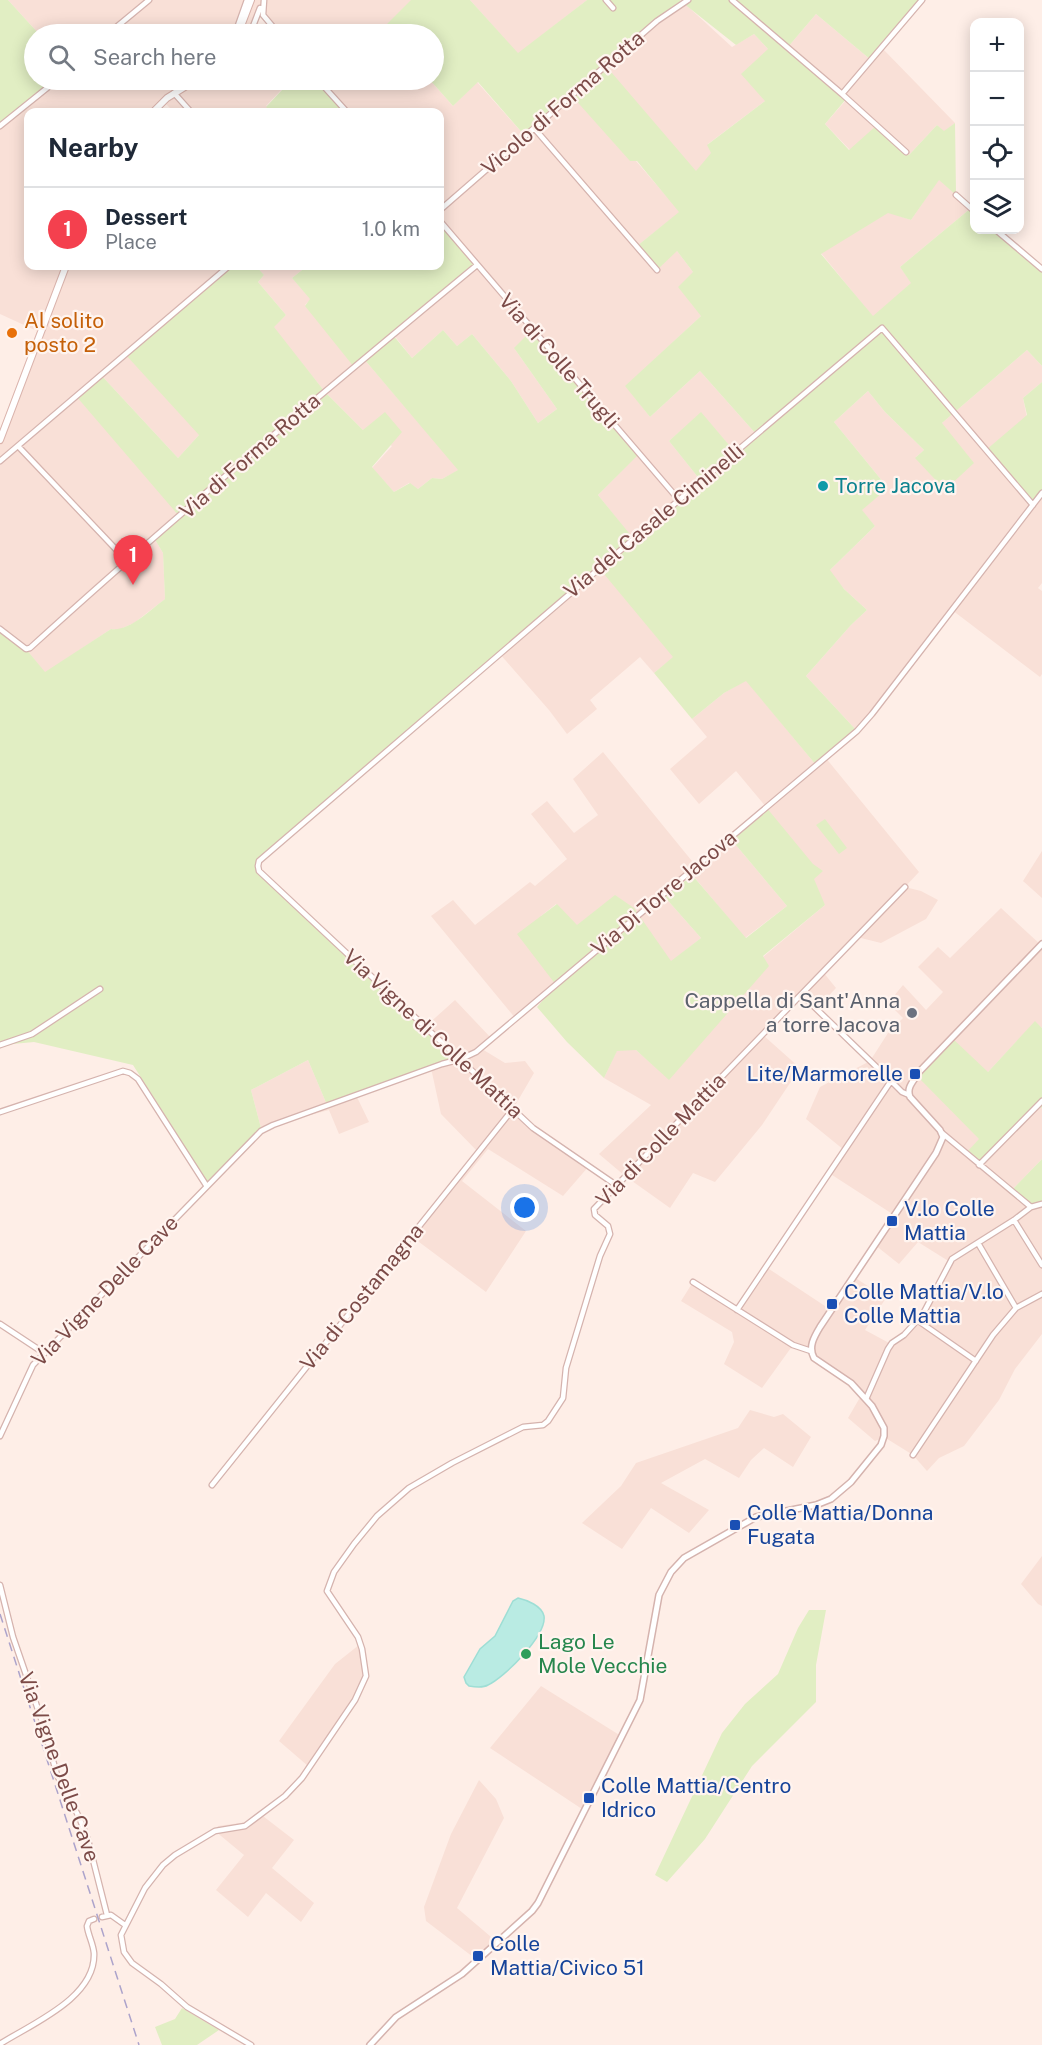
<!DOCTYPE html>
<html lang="en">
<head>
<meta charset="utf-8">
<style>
  :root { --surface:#fff; --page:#f2f2f3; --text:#1f2937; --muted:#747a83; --line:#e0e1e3; --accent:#f4404e }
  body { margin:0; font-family:"Public Sans",sans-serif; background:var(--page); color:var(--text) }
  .controls { position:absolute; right:18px; top:18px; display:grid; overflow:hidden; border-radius:12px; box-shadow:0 3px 15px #0003 }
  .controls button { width:54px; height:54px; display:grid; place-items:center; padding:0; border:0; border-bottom:2px solid var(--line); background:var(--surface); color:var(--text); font:30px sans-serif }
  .you { position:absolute; left:525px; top:1208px; width:21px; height:21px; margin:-15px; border:4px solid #fff; border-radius:50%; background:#1a73e8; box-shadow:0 0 0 9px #1a73e833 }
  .badge { display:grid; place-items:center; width:39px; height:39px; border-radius:50%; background:var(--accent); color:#fff; font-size:20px; font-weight:700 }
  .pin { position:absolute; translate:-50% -50px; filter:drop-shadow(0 2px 3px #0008) }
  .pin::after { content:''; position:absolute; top:32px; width:21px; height:18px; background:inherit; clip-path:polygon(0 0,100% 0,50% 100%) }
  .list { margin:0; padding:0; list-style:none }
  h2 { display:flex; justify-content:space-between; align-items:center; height:78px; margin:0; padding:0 24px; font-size:26px }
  h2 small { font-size:20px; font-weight:400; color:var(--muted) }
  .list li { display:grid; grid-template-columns:39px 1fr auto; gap:18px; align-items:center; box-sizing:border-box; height:84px; padding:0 24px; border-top:2px solid var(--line) }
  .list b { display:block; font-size:22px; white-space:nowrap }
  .list p { margin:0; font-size:20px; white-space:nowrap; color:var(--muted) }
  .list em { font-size:20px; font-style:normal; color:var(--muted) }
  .icon { flex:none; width:33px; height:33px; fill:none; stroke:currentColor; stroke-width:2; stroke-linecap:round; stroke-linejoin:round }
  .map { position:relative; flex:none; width:1042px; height:2045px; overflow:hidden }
  .search { position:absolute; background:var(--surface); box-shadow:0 3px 15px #0003; left:24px; top:24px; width:420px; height:66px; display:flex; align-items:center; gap:15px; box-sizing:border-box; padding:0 21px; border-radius:33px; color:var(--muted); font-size:22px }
  .panel { position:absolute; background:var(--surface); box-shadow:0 3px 15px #0003; left:24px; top:108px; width:420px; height:162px; border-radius:12px }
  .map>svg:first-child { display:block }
  .residential { fill:#f9e0d7 }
  .green { fill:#e1eec3; fill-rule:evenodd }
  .water { fill:#b9ebe3; stroke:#9eded5; stroke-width:1.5 }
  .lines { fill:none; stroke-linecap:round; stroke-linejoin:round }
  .minor-casing { stroke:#d5b3ae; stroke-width:7 }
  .tertiary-casing { stroke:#d5b3ae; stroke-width:8 }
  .secondary-casing { stroke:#dab4ad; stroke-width:8 }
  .minor { stroke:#fff; stroke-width:4.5 }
  .tertiary { stroke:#fff; stroke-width:5 }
  .secondary { stroke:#fff; stroke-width:6 }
  .rail { stroke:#aca3cb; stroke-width:1.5; stroke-dasharray:9 6; stroke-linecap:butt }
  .food-dot { fill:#e8710a; stroke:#fff4ef; stroke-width:2 }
  .culture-dot { fill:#0f9aa8; stroke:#fff4ef; stroke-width:2 }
  .worship-dot { fill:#6b7280; stroke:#fff4ef; stroke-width:2 }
  .transit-dot { fill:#1a4fb4; stroke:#fff4ef; stroke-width:2 }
  .leisure-dot { fill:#2e9e5b; stroke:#fff4ef; stroke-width:2 }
  .labels { text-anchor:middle; stroke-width:4.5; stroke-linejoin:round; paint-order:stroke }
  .street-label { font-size:21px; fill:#7c4b48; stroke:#fff4ef }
  .food-label { font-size:21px; fill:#c56008; stroke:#fff4ef; text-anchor:start }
  .culture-label { font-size:21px; fill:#0d838f; stroke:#fff4ef; text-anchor:start }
  .worship-label { font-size:21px; fill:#5b616d; stroke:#fff4ef; text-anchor:end }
  .transit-label { font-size:21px; fill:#164399; stroke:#fff4ef; text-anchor:start }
  .leisure-label { font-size:21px; fill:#27864d; stroke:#fff4ef; text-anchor:start }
</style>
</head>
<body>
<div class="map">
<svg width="1042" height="2045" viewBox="0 0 1042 2045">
  <rect width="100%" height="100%" fill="#feeee7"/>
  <path class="residential" d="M8 0H411L412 1 377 34H279L262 14 251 34H39Z
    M470 0H587L518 54Z
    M680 0H688L684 3 732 47 754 34 768 49 765 101 708 144 712 153 696 172 612 74 601 70 683 3Z
    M816 14 871 60 882 48 955 123 944 132 937 125 909 155 850 150 825 124 847 99 788 47Z
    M57 80H274L282 89 266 106 272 112H174L163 101 153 112H28V266H229L199 435 178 458 101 375 180 516 154 538 163 553 165 599 134 623 118 630 111 629 45 673 26 649 0 629V429L37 331 0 314V125Z
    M318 80H430L453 106 477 82 525 136 479 177 497 167 534 128 572 95 630 160 636 161 680 212 637 246 677 251 693 272 701 316 626 386 650 417 700 371 756 434 735 452 701 413 669 441 701 481 633 539 598 495 639 453 514 348 557 409 538 423 511 381 472 334 457 346 443 330 412 358 393 334 477 265 440 221V112H347Z
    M939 179 971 208 900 267 912 283 873 317 821 253 888 212 911 220Z
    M256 266H307L292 278 311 299 305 305 364 359 459 470 442 479 432 478 418 489 409 483 394 492 372 468 392 446 363 430 325 392 273 327 286 315 258 282 264 275Z
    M1027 350 1042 366V382L1023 398 1042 493V583L1038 588 1042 591V674L1040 677 952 610 857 731 806 676 851 625 867 610 844 589 829 571 875 526 861 510 888 488 834 422 868 391 885 412 924 450 916 457 945 490 942 423Z
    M600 567 674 657 654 673 640 657 590 700 597 709 567 734 549 710 499 653Z
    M746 680 816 765 825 757 919 872 905 887 921 891 938 900 926 919 881 943 857 937 823 972 836 988 816 1009 802 995 763 1035 800 1068 762 1125 715 1182 693 1173 670 1208 625 1176 599 1154 651 1105 604 1078 617 1050H636L669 1079 763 957 825 905 766 807 736 771 699 804 670 769 707 737 692 719 724 693Z
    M603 752 696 866 730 838 787 906 745 938 690 872 663 895 701 938 671 962 576 925 556 904 541 916 556 985 516 1019 431 916 453 900 475 925 530 882 535 886 567 859 531 814 547 801 574 833 598 815 573 779Z
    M1042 851V898L1023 881Z
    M1001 908 1041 945 1042 944V1028L1035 1022 988 1072 915 1074 1038 1105 1042 1108V1159L1012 1190 1042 1204V1334L1015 1369 999 1400 964 1446 939 1458 927 1471 913 1455 884 1437 875 1441 848 1418 862 1394 813 1355 793 1345 762 1388 724 1364 734 1342 732 1332 681 1301 693 1282 737 1309 766 1267 831 1310 854 1277 886 1298 865 1330 891 1344 904 1335 923 1314 950 1262 918 1242 899 1264 875 1245 894 1215 829 1173 844 1150 806 1119 820 1087 870 1061 888 1033 903 1018 888 1003 903 985 926 1010 943 992 918 967 938 947 950 958Z
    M455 1000 492 1039 482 1049 505 1063 525 1061 534 1073 513 1109 533 1128 589 1166 563 1196 488 1149 462 1181 526 1231 486 1292 411 1236 478 1152 441 1114 431 1068 426 1026Z
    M308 1060 327 1105 356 1095 369 1122 339 1134 329 1110 261 1128 251 1090Z
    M750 1410 774 1417 783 1414 811 1437 793 1467 764 1448 751 1460 739 1478 705 1459 661 1483 709 1510 689 1533 651 1508 622 1549 582 1523 621 1486 636 1463 738 1428Z
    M1042 1556V1606L1038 1604 1021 1584Z
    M359 1645 366 1676 353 1701 308 1766 279 1741 335 1664Z
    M541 1686 621 1736 585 1811 490 1748Z
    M479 1780 496 1799 504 1818 457 1908 497 1942 477 1960 426 1921 424 1907 451 1834Z
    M259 1813 294 1840 272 1868 314 1903 301 1922 266 1893 248 1917 216 1890 244 1855 215 1831 218 1826 247 1822Z"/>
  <path class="green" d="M0 0H8L39 34H34V80H56L0 124Z
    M411 0H470L518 53 587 0H680L683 3 688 0H922L871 60 816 14 788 47 847 98 825 124 849 150 877 125 909 155 937 125 944 131 955 123 956 195 939 180 911 220 888 213 821 254 873 316 911 283 900 267 971 208 974 211V230H996L1042 269V366L1027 350 942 423 974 463 945 490 915 458 924 450 885 412 868 391 834 422 888 488 862 510 875 526 830 570 844 589 867 610 851 625 806 676 857 731 816 765 746 681 724 693 692 719 654 673 673 657 599 568 261 859 260 871 461 1059 327 1105 308 1060 251 1090 261 1128 208 1183 133 1065 34 1042 13 1044 0 1048V627L26 649 45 672 111 629C129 632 151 609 165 599L163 553 154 538 179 516 76 396 101 375 178 458 199 435 125 354 229 266H256L264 275 258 282 286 315 274 327 325 392 363 430 385 412 402 432 372 467 394 492 410 483 418 489 432 478 442 479 458 470 364 359 354 367 305 306 310 299 292 278 307 266H440V221L477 265 393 335 412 358 443 330 457 346 472 334 511 381 538 423 557 409 514 348 532 330 639 454 598 495 633 538 701 481 669 441 701 412 735 452 756 434 700 371 650 417 625 386 701 316 678 287 693 272 677 251 657 270 637 246 679 212 637 161H630L572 96 525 136 478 82 453 106 430 80H434V34H377ZM683 3 736 45 754 34 768 49 741 74 765 101 707 145 711 153 696 171 612 73 601 69Z
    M274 80H318L347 112H272L266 107 282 90Z
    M1042 382V493L1033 505 986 450 1027 415 1023 398Z
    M766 807 813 864 823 871 814 879 825 905 763 956 769 966 669 1080 636 1050 617 1051 604 1078 567 1042 537 1007 556 985 517 934 557 904 577 925 615 895 634 908 671 961 701 938 663 895 693 876 746 938 787 906 730 838Z
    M825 819 847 848 839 854 816 825Z
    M1035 1021 1042 1028V1108L1038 1105 979 1165 966 1153 979 1139 915 1074 952 1038 988 1072Z
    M1042 1159V1204L1031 1207 1012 1190Z
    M809 1610H826L816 1665V1702L752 1766 705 1839 667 1882 655 1875 722 1733 745 1704 778 1674 798 1628Z
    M182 2008 219 2030 197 2045H162L155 2027 175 2019Z"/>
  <path class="water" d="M518 1598C527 1600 542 1606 544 1616 547 1635 504 1678 488 1685 483 1688 475 1687 469 1686L466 1683 464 1677 480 1649 495 1636 513 1601Z"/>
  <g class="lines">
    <defs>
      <path id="minor" d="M264 0 263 15 279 34
        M606 0 613 8
        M732 0 842 94 906 152
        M108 34 149 0
        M235 34 247 0
        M250 34 260 8
        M318 80 347 112
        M174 93 191 112
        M842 94 922 0
        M0 126 57 80
        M534 128 657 270
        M956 195 974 211
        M440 210 657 21 688 0
        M440 221 679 500
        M996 230 1042 269
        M18 446 127 561
        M0 461 229 266
        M0 629 26 649 30 648C175 516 326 390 477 265
        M802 995 891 1081 902 1092 909 1095
        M0 1045 32 1034 100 989
        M0 1112 123 1071 130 1073 138 1079 206 1185
        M942 1133 1031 1207
        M979 1165 1042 1101
        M616 1185 533 1128 259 871 258 866 259 861 679 500 882 328 1033 505
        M1014 1220 1042 1265
        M978 1243 1016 1308
        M693 1282 793 1345 811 1351
        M737 1310 891 1081
        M917 1320 976 1361
        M0 1324 44 1353
        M866 1399 888 1349 892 1343 904 1335 923 1314 952 1259 1014 1220 1031 1207 1042 1204
        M0 1436 33 1365 261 1131 273 1125 442 1064 461 1059 476 1052 857 731 872 714 1042 493
        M913 1455 993 1335 1016 1308 1042 1294
        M212 1485 513 1109
        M0 1585 13 1637 42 1721 57 1775 79 1817 88 1840 107 1915
        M102 1917 111 1915 125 1925
        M0 2044C31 2024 96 1998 94 1953 93 1943 88 1935 87 1926L89 1921 94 1919
        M251 2045 187 2007 161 1984 132 1963 124 1952 121 1935 145 1888 163 1865 175 1855 215 1831 245 1826 285 1796 302 1778 355 1700 366 1676 362 1649 358 1637 327 1591 334 1572 354 1544 377 1516 409 1488 452 1463 523 1427 543 1425 548 1421 563 1398 566 1368 600 1256 610 1234 608 1226 595 1215 594 1209 905 887"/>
      <path id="tertiary" d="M370 2045 396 2017 462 1974 532 1911 538 1903 640 1700 659 1595 671 1572 684 1558 756 1517 816 1505 831 1499 851 1482 881 1445 884 1436V1428L872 1406 851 1383 814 1358C808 1347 814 1337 820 1327L936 1153 943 1137 940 1130 910 1097C906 1087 914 1081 919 1072L1042 944"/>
      <path id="secondary" d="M238 34 251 0
        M153 112 167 98 196 80
        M0 440 66 266"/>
    </defs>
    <use href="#minor" class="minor-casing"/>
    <use href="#tertiary" class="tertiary-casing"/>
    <use href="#secondary" class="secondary-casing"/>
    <use href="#minor" class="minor"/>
    <use href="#tertiary" class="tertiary"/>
    <use href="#secondary" class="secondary"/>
    <path class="rail" d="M0 1614 139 2045"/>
  </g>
  <circle class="food-dot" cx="12" cy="333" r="6"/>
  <circle class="culture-dot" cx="823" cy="486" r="6"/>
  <circle class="worship-dot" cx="912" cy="1013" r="6"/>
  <g class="transit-dot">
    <rect x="909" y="1068" width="12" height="12" rx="3"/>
    <rect x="886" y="1215" width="12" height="12" rx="3"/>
    <rect x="826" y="1298" width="12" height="12" rx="3"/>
    <rect x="729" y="1519" width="12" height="12" rx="3"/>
    <rect x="583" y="1792" width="12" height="12" rx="3"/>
    <rect x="472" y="1950" width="12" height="12" rx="3"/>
  </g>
  <circle class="leisure-dot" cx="526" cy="1654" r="6"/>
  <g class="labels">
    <g class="street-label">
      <text transform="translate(563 103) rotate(-41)" y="7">Vicolo di Forma Rotta</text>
      <text transform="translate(559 361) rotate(49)" y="7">Via di Colle Trugli</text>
      <text transform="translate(250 456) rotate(-41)" y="7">Via di Forma Rotta</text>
      <text transform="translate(654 521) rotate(-40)" y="7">Via del Casale Ciminelli</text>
      <text transform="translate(664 893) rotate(-40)" y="7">Via Di Torre Jacova</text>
      <text transform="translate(433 1034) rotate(43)" y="7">Via Vigne di Colle Mattia</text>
      <text transform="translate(661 1140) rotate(-46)" y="7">Via di Colle Mattia</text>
      <text transform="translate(105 1291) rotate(-46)" y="7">Via Vigne Delle Cave</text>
      <text transform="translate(362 1297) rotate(-51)" y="7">Via di Costamagna</text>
      <text transform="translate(59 1767) rotate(70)" y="7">Via Vigne Delle Cave</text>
    </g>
    <g class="food-label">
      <text x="24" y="328">Al solito<tspan x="24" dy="24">posto 2</tspan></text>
    </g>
    <g class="culture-label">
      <text x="835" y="493">Torre Jacova</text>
    </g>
    <g class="worship-label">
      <text x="900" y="1008">Cappella di Sant'Anna<tspan x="900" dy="24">a torre Jacova</tspan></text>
    </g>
    <g class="transit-label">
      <text x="903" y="1081" text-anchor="end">Lite/Marmorelle</text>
      <text x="904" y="1216">V.lo Colle<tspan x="904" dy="24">Mattia</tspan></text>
      <text x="844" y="1299">Colle Mattia/V.lo<tspan x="844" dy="24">Colle Mattia</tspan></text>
      <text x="747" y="1520">Colle Mattia/Donna<tspan x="747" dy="24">Fugata</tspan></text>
      <text x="601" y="1793">Colle Mattia/Centro<tspan x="601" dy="24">Idrico</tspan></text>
      <text x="490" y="1951">Colle<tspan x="490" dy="24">Mattia/Civico 51</tspan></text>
    </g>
    <g class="leisure-label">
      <text x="538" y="1649">Lago Le<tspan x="538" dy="24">Mole Vecchie</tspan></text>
    </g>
  </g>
</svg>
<div class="controls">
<button>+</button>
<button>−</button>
<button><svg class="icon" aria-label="locate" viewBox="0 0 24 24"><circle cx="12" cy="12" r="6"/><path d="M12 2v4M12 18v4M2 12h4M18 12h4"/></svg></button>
<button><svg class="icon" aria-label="layers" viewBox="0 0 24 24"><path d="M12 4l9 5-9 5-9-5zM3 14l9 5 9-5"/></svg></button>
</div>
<div class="you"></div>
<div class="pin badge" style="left:133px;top:585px">1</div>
<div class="search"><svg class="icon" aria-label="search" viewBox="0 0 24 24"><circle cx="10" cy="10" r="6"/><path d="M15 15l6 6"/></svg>Search here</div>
<section class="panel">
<h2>Nearby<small></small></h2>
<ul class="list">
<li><span class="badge">1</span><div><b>Dessert</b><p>Place</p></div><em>1.0 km</em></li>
</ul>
</section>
</div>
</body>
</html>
